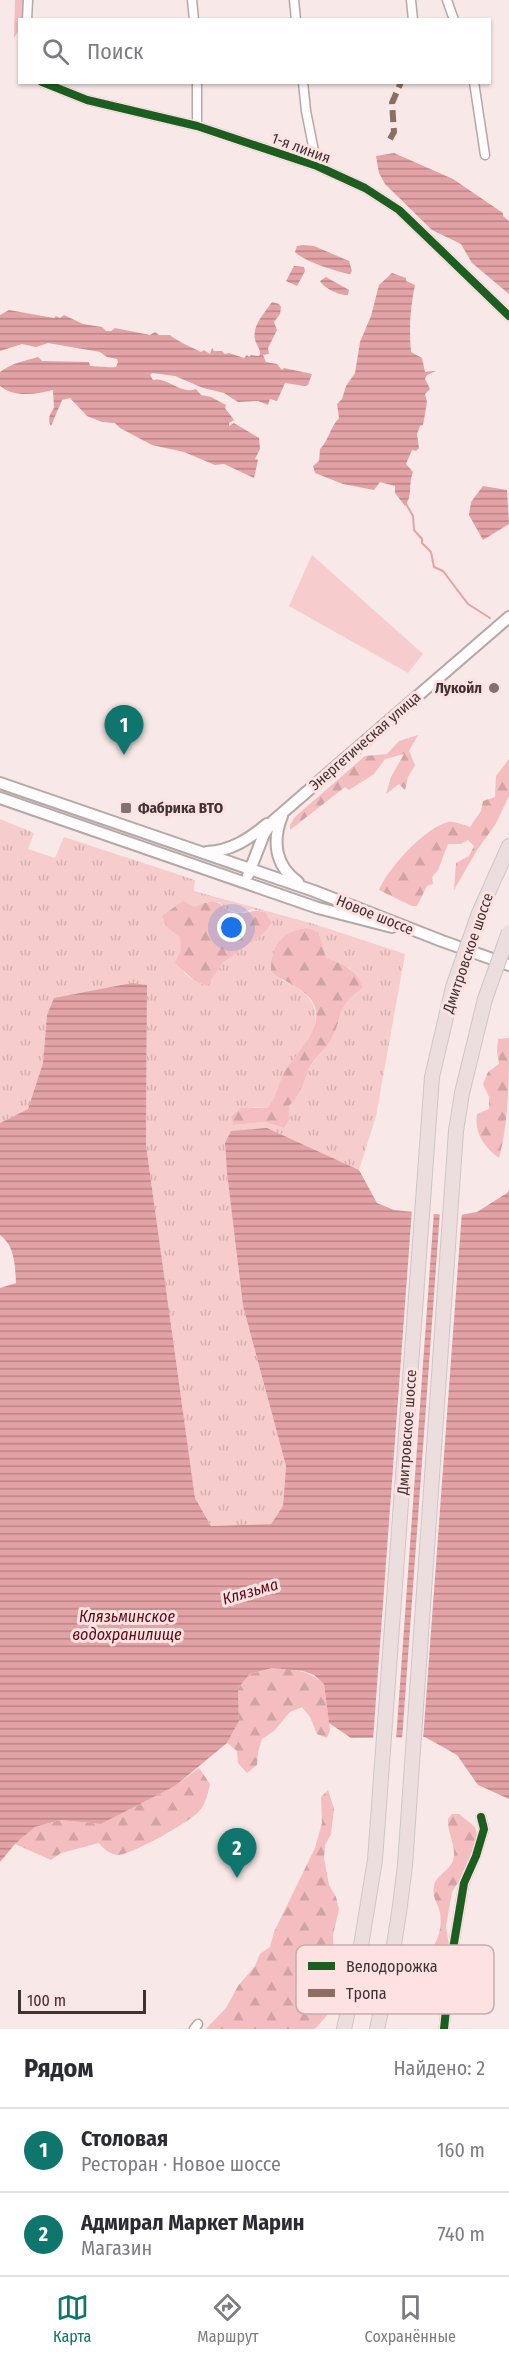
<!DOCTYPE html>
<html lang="ru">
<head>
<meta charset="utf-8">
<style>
  :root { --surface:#fff; --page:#f7f7f7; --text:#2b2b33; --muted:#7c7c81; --line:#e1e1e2; --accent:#0f766e }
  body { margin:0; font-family:"Fira Sans Condensed",sans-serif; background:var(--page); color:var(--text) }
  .scale { position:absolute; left:18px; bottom:15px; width:128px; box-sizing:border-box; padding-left:6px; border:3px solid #3f3232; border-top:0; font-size:16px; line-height:21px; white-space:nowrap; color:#3f3232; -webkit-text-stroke:4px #fee2e2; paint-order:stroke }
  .you { position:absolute; left:232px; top:928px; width:21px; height:21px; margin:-15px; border:4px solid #fff; border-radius:50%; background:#1a73e8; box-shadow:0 0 0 9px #1a73e833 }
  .badge { display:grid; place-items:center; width:39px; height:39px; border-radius:50%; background:var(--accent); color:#fff; font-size:20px; font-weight:700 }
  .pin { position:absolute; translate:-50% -50px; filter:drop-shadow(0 2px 3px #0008) }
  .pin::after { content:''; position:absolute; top:32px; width:21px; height:18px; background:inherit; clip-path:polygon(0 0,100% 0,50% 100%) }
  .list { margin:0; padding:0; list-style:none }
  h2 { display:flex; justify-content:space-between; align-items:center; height:78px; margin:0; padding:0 24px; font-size:26px }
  h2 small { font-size:20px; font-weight:400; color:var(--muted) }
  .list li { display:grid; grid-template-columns:39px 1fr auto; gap:18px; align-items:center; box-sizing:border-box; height:84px; padding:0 24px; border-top:2px solid var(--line) }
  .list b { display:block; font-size:22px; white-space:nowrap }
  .list p { margin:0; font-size:20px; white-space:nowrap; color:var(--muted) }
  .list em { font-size:20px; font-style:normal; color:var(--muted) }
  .icon { flex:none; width:33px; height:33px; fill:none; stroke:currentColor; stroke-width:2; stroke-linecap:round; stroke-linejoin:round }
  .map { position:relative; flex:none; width:509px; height:2029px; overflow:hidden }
  .search { position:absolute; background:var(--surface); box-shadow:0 2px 4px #0004; left:18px; right:18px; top:18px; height:66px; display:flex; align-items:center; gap:15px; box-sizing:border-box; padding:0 21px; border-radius:0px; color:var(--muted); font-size:22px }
  .sheet { height:246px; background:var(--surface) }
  nav { display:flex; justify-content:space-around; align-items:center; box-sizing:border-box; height:84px; border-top:2px solid var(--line); background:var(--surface); font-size:16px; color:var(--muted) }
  nav a { display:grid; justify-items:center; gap:3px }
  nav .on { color:var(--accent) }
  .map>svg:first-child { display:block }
  .grass { fill:url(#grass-tufts); fill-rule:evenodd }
  .forest { fill:url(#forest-firs) }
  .garden { fill:#f7cccc }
  .water { fill:url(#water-rules) }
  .pier { fill:#f8e8e8 }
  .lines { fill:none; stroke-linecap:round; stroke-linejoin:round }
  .stream { stroke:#e3a3a6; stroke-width:2 }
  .minor-casing { stroke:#b5a8a8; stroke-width:11 }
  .secondary-casing { stroke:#b5a8a8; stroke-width:14 }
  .trunk-casing { stroke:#cfc6c6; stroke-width:16 }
  .minor { stroke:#fefcfc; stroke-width:8 }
  .secondary { stroke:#fefcfc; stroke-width:10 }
  .trunk { stroke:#ecdede; stroke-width:14 }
  .trunk-bridge-casing { stroke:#cfc6c6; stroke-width:16; stroke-linecap:butt }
  .trunk-bridge { stroke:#ecdede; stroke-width:14 }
  .quiet { stroke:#8d6e63; stroke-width:6; stroke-dasharray:12 6; stroke-linecap:butt }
  .cycleway-casing { stroke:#fee2e2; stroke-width:11 }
  .cycleway { stroke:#1b5e20; stroke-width:8 }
  .poi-dot { fill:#807272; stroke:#fee2e2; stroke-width:2 }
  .labels { text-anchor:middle; stroke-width:6; stroke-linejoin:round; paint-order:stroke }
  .street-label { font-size:15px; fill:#3f3232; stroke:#fee2e2 }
  .poi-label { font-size:15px; font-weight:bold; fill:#3f3232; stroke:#fee2e2; text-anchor:end }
  .water-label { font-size:16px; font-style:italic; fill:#580a18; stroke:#fee2e2 }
  .key { fill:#fee2e2; stroke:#c5adad; stroke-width:1.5 }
  .key-label { font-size:16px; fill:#3f3232 }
</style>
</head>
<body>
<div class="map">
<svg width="509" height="2029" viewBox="0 0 509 2029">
  <defs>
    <pattern id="grass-tufts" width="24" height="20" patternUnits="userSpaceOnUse" patternTransform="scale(1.5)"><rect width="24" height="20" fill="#f7cccc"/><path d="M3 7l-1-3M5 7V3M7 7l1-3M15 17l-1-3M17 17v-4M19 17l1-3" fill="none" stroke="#d5b0b0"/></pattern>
    <pattern id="forest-firs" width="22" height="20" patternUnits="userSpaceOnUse" patternTransform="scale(1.5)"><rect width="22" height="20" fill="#f4bdbf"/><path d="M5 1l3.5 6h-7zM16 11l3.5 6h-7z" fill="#d2a3a5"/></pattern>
    <pattern id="water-rules" width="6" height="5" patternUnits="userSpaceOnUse" patternTransform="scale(1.5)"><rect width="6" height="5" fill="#e3a3a6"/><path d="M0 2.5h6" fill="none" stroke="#b98588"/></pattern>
  </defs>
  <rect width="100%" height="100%" fill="#f8e8e8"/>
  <path class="grass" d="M0 819 34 833 28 849 55 858 64 837 195 880 194 891 314 924 405 954 376 1116 359 1170 267 1128 225 1143 227 1173 243 1306 286 1466 283 1506 271 1524 211 1526 195 1498 146 1145 147 985 47 1015 43 1063 28 1109 0 1123ZM206 902H219L228 910 240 913 252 909 265 912 272 923 264 933 223 963 207 986 195 981 184 973C180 945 177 917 206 902ZM319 933 326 959 350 968 363 988C333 1009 345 1017 329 1043 323 1052 314 1059 309 1069 301 1082 300 1094 289 1106L290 1119 284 1128 265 1122 233 1125 254 1107 267 1108C277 1097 278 1084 286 1071 292 1060 301 1051 308 1041 326 1012 310 990 281 980Z"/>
  <path class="forest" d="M15 0H26L25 19 20 20 19 30 14 38Z
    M418 735 409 751 415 765 408 777 405 790 399 784 386 794 391 777 404 754 385 759 374 774 349 790 345 787 290 830V825L295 817 365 756 387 754 399 741Z
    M509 759V796L495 825 477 850 454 890 456 863 469 856 474 846 468 840 461 844H448L438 870 432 877 433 884 427 886 417 906H412L379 890C388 868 425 828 448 822 454 821 464 825 470 827L481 811 483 801 495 797 496 776Z
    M183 901 195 907C225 892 219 914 241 913 252 913 250 909 265 912L272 923 264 933 223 963 207 986 195 981 175 963 181 950 180 937 169 929 162 916Z
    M308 928 319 933 326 958C346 966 354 967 363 988 333 1009 345 1017 329 1043 322 1053 311 1061 307 1073 302 1086 299 1096 289 1106L290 1119 284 1128 265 1122 233 1125 231 1117 241 1108H267C277 1097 278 1084 285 1071 296 1053 328 1025 312 1001 302 986 284 983 271 971 271 945 282 931 308 928Z
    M509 1038C509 1077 509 1122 499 1158 484 1147 474 1133 477 1114L489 1109V1097L483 1084 488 1072 499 1064 497 1051 498 1039Z
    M272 1668C293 1670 307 1669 324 1684L330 1730 327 1738 317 1734 310 1717 302 1707 290 1712 274 1731 262 1739 258 1752 257 1765 247 1773 238 1763 237 1751 227 1743 239 1721 238 1688 250 1674Z
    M199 1768 210 1784C208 1793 206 1803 200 1810 192 1821 131 1855 118 1855 109 1854 104 1849 99 1843L61 1853 51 1860 15 1844 35 1827 60 1820 101 1824 175 1786Z
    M328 1790 334 1809 331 1834 325 1845 324 1858 329 1885 336 1897 339 1909 333 1935 334 1963 328 2014 315 2029H206L226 2008 238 1986 255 1966 260 1954 270 1947 274 1932 315 1848 322 1823 321 1797Z
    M452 1814H459L475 1827 478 1839 469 1865 452 1892 446 1926 449 1946 445 1952 437 1957 432 1955 431 1949C440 1938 443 1922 439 1909 436 1901 432 1895 434 1886 436 1874 453 1870 454 1856 455 1843 447 1832 448 1819Z"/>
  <path class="garden" d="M312 555 423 654 408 673 289 606Z"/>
  <path class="water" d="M394 153 453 179 503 213V216L509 221V294L472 263 461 244 432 230 385 184 379 173 376 156Z
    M303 245 314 246 349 261 352 271 350 274C337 272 303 261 295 252L297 246Z
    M294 266 304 267 305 271 297 286 286 281Z
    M392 273 406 278V281L415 285C410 308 409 329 411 352L422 358 425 372 436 371 427 375 425 379 430 389 425 394 427 402 423 425 420 426 417 434 419 448 416 451 412 450 406 464 413 472C408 483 413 496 405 506L395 493V486L380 482 374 490 343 484 315 473 313 466 319 461 320 449C329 440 330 427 339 418L337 404 342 399 346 386 355 373 360 342 371 316 379 285Z
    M326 277 349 290 348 295C340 296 324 288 320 281Z
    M272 302 279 304 281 307 280 314 274 322 277 330 268 348 269 354 263 355 266 362 277 364 282 370 284 368 312 374 308 385 305 386 285 383 277 401 270 399 268 405 258 401 238 402 224 393 203 388 175 376 152 373 150 375 153 380C167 376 180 395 196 389L201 395 211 397 226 405 225 408 234 420 229 423V426L234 423 259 438 260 449 255 459 258 460 254 478 224 464 215 465 184 452 152 445 120 428 115 423 102 422 87 416 70 398 62 400 51 426C47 420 50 413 54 408L53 390C37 394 14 398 0 386V372C12 363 24 361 38 357L42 361 89 362 90 366C96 366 111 368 116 367L118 362 117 359 107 357 100 352 48 343 36 347 22 344 0 351V315L9 310 54 318 56 316 60 318 64 315 83 324 102 327 106 331H111L115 328 150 335 155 332 159 335H170C175 340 193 348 201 352L204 350 210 354 212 348 214 351H222L225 354 229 353 244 358 247 355 249 357 251 355 259 356 260 354C260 348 257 346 255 340 252 325 264 314 272 302Z
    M483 486 507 490 509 524 483 540 469 515 471 502Z
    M132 983 147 985 146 1145 195 1498 211 1526 271 1524 283 1506 286 1466 243 1306 227 1173 225 1143 231 1131 267 1128 359 1170 377 1203 394 1210 455 1216 477 1212 507 1193 509 1190V1799L478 1785 457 1755 425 1737 351 1738 329 1723 324 1684 314 1675 303 1671 272 1668 250 1674 238 1688 239 1721 227 1743 175 1786 101 1824 60 1820 35 1827 15 1844 0 1862V1288L16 1283C15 1265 15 1246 0 1235V1123L28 1109 43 1063 47 1015 54 998Z"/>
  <path class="pier" d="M412 1209 434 1211 396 1740H373Z
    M440 1211H462L423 1740H402Z"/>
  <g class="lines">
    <path class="stream" d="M405 502 413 516 414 530 422 539V543L431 552 434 567 443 571 468 604 490 618"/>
    <defs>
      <path id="minor" d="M192 0 194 20
        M294 0 296 20
        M411 0 413 20
        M447 0 454 20
        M27 20 28 0
        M42 82 87 100 197 126 317 166 365 188 399 210 509 316
        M197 82V126
        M303 82 306 111 317 166
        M474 82 485 155
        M194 2029 198 2024
        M444 2029 451 1961 464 1883 476 1856 484 1829 481 1817"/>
      <path id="secondary" d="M0 783 314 891 442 941 509 965
        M0 798 318 908 392 927
        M282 816C272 841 275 866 298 882
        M207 852C231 851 249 839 267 824
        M248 875 264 834 273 821 509 617"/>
      <path id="trunk" d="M479 913 509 846
        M344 2029 357 1970 375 1860 432 1077 453 987
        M377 2029C390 1974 399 1921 405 1865L456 1131 462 1093 485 999"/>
    </defs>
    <use href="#minor" class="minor-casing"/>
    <use href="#secondary" class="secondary-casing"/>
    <use href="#trunk" class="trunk-casing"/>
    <use href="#minor" class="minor"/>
    <use href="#secondary" class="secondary"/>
    <use href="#trunk" class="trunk"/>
    <defs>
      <path id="trunk-bridge" d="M453 987 479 913
        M485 999 509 932"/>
    </defs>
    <use href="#trunk-bridge" class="trunk-bridge-casing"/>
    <use href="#trunk-bridge" class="trunk-bridge"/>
    <path class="quiet" d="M390 139 394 132 392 103 401 82"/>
    <defs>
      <path id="cycleway" d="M42 82 87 100 197 126 317 166 365 188 399 210 509 316
        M444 2029 451 1961 464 1883 476 1856 484 1829 481 1817"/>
    </defs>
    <use href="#cycleway" class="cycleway-casing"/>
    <use href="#cycleway" class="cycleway"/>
  </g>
  <g class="poi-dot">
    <circle cx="494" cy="688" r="6"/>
    <rect x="120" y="802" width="12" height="12" rx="3"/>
  </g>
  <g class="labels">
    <g class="street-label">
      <text transform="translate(301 148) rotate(20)" y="5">1-я линия</text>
      <text transform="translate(365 741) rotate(-41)" y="5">Энергетическая улица</text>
      <text transform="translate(375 915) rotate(22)" y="5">Новое шоссе</text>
      <text transform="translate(468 953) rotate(-71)" y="5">Дмитровское шоссе</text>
      <text transform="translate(407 1432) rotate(-86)" y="5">Дмитровское шоссе</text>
    </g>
    <g class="poi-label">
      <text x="482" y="693">Лукойл</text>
      <text x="138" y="813" text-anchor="start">Фабрика ВТО</text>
    </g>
    <g class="water-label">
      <text transform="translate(250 1591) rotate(-16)" y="6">Клязьма</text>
      <text x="127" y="1622">Клязьминское<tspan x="127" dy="18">водохранилище</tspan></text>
    </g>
  </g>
  <rect x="296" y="1945" width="198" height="69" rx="9" class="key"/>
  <rect x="308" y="1962" width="27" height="8" fill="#1b5e20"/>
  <rect x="308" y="1989" width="27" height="8" fill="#8d6e63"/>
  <g class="key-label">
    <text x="346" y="1972">Велодорожка</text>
    <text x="346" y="1999">Тропа</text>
  </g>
</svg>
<div class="scale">100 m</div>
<div class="you"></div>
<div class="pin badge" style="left:124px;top:755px">1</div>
<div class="pin badge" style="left:237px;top:1878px">2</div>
<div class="search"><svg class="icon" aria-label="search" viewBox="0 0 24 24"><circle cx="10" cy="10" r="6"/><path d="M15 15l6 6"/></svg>Поиск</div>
</div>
<section class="sheet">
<h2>Рядом<small>Найдено: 2</small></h2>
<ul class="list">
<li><span class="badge">1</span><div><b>Столовая</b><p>Ресторан · Новое шоссе</p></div><em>160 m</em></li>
<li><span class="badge">2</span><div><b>Адмирал Маркет Марин</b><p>Магазин</p></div><em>740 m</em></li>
</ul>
</section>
<nav>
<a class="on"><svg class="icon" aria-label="map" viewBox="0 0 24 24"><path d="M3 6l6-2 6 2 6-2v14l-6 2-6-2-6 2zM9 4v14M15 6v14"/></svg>Карта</a>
<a><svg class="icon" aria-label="directions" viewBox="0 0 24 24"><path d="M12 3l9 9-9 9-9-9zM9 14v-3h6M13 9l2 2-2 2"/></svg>Маршрут</a>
<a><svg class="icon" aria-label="saved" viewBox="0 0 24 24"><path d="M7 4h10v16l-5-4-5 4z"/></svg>Сохранённые</a>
</nav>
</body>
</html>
